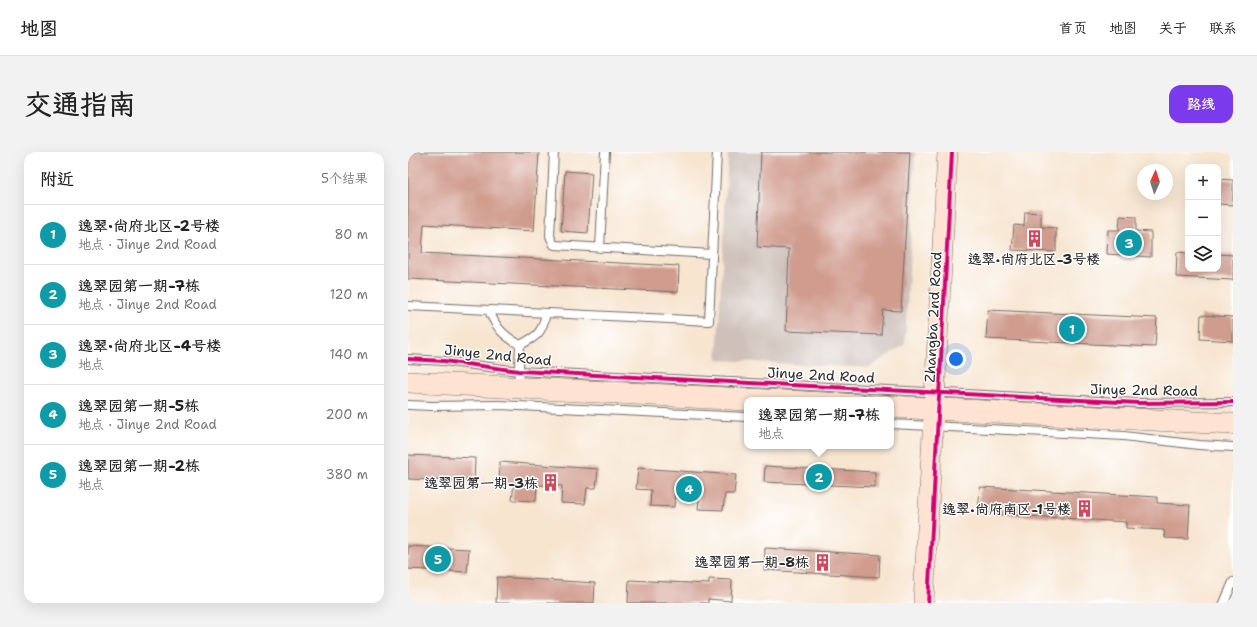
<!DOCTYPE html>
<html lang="zh">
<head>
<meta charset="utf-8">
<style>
  :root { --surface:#fff; --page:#f2f2f2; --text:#222; --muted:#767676; --line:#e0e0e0; --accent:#7c3aed }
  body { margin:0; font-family:"Shantell Sans","LXGW WenKai TC",sans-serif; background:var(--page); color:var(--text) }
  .controls { position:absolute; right:12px; top:12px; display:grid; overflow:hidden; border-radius:8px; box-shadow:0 4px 16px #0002 }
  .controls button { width:36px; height:36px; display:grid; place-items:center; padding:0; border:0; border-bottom:1px solid var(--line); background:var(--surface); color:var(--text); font:20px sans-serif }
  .compass { position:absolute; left:729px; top:12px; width:36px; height:36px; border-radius:50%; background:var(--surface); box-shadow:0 4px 16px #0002; rotate:3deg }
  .you { position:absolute; left:548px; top:207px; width:14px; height:14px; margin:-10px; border:3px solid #fff; border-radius:50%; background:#1a73e8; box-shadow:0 0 0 6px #1a73e833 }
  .badge { display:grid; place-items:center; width:26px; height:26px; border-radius:50%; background:var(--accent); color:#fff; font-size:13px; font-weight:700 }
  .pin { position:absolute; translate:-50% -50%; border:2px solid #fff; box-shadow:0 1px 4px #0006 }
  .popup { position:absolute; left:336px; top:245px; width:150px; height:52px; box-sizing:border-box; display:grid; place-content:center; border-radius:8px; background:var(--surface); filter:drop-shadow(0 1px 3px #0005); font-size:13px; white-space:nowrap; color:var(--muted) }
  .popup b { font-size:15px; color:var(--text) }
  .popup::after { content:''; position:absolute; left:50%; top:100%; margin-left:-8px; border:8px solid transparent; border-top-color:var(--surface) }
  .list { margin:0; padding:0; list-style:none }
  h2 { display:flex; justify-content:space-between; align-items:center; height:52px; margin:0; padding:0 16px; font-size:17px }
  h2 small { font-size:13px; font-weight:400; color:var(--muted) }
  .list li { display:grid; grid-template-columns:26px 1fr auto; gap:12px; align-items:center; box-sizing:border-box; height:60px; padding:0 16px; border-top:1px solid var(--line) }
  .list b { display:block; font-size:15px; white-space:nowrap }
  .list p { margin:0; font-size:13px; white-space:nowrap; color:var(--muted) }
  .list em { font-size:13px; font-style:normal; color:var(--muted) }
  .icon { flex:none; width:22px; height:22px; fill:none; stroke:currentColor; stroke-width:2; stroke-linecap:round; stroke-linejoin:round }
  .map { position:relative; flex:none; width:825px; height:451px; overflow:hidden; border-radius:12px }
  header { display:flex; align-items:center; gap:24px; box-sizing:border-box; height:56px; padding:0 20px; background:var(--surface); border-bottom:1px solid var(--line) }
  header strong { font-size:19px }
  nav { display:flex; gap:22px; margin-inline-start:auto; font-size:14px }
  .intro { display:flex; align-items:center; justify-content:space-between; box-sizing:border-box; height:96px; padding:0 24px }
  h1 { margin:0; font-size:28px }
  .button { padding:10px 18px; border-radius:12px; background:var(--accent); color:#fff; font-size:14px; font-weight:700 }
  main { display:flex; gap:24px; padding:0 24px }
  aside { flex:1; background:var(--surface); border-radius:12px; box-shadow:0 4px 16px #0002 }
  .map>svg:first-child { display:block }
  .industrial { fill:#cfc1ba }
  .building { fill:#d09c8e }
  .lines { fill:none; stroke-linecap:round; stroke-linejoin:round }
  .street-casing { stroke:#726c65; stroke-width:10 }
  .secondary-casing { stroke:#726c65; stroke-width:12 }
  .street { stroke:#fff; stroke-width:8 }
  .secondary { stroke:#fee3d2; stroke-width:11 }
  .cycleway-casing { stroke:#fff; stroke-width:6 }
  .cycleway { stroke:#d6006c; stroke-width:4 }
  .labels { text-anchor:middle; stroke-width:3; stroke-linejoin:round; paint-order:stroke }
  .poi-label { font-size:14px; font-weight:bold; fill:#2b2b2b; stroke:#fff; text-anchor:end }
  .street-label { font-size:14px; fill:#2b2b2b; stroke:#fff }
</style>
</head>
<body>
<header>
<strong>地图</strong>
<nav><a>首页</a><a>地图</a><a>关于</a><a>联系</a></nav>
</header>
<div class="intro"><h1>交通指南</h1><a class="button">路线</a></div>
<main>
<aside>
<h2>附近<small>5个结果</small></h2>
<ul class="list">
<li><span class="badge" style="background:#0f9aa8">1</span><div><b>逸翠·尚府北区-2号楼</b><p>地点 · Jinye 2nd Road</p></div><em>80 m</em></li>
<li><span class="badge" style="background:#0f9aa8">2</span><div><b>逸翠园第一期-7栋</b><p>地点 · Jinye 2nd Road</p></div><em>120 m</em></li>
<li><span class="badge" style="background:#0f9aa8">3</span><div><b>逸翠·尚府北区-4号楼</b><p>地点</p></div><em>140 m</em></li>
<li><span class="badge" style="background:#0f9aa8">4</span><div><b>逸翠园第一期-5栋</b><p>地点 · Jinye 2nd Road</p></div><em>200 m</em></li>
<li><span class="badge" style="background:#0f9aa8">5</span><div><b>逸翠园第一期-2栋</b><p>地点</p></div><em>380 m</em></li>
</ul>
</aside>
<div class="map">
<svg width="825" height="451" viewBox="0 0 825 451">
  <rect width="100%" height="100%" fill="#fff"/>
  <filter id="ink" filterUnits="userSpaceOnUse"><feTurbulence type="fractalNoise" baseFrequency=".025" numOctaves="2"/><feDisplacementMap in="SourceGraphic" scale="8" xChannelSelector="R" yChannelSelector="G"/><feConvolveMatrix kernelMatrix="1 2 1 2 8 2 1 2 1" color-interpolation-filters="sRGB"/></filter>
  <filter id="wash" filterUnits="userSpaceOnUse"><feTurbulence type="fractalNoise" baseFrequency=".012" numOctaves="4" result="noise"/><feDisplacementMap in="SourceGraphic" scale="16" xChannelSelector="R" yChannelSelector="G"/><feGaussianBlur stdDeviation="0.9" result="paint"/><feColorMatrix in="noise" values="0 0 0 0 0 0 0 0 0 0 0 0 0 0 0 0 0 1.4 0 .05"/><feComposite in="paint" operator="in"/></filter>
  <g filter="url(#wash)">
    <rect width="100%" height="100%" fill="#f7e5d0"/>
    <path class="industrial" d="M320 0H507L497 192 461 216 309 208Z"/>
    <g id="blocks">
      <path class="building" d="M0 0H131L126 79 16 72 14 101 271 114 270 140 0 127Z
        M353 0H502L493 159 475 158 473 183 378 179 381 97 349 95Z
        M157 19 184 21 180 81 153 79Z
        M810 27 825 28V53L810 52Z
        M617 60 633 61V75L648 76V100L604 98 606 73 616 74Z
        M712 64 728 65V79L743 80V105L699 102 700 78H711Z
        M769 100 780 101V117H810V102L825 103V128L768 125Z
        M580 158 749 166 747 195 578 187Z
        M793 163 825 165V189L792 187Z
        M0 303 67 306 66 330 0 327Z
        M92 310 190 317 188 336H179L177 352 153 351 154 334 129 333 128 349 104 348 106 332 91 331Z
        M357 314 467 320V335L356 330Z
        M230 316 328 323 326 342H317L315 358 290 357 292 340 267 339 266 355 242 354 243 338 228 337Z
        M572 335 749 345V351L782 353 780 387 757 386 756 378 718 376V370L570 361Z
        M0 394 61 397 59 420 0 417Z
        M357 396 472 403 471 425 356 418Z
        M89 425 187 431 186 451H88Z
        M301 427 324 428 323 449 300 447V451H220L221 428 301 432Z"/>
    </g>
  </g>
  <g filter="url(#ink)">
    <use href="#blocks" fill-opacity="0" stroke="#726c65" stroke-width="1"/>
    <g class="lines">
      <defs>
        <path id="street" d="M146 0 142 84 146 93 304 102
          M192 96 197 0
          M0 154 301 169 309 0
          M81 159C89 177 95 183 112 193
          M112 193C130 184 134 181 138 161
          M0 207 36 209 111 219 731 251 825 250
          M110 236 112 193
          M0 253 23 254 91 253 339 265
          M483 272 716 284 791 293 825 295
          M816 451 825 430"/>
        <path id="secondary" d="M0 225 459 248
          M0 235 339 253
          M483 249 825 267
          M483 260 825 277
          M511 451 535 0
          M520 451 544 0"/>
      </defs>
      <use href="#street" class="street-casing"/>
      <use href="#secondary" class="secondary-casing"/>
      <use href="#street" class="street"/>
      <use href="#secondary" class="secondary"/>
      <defs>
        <path id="cycleway" d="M0 207 36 209 111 219 731 251 825 250
          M520 451 544 0"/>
      </defs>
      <use href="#cycleway" class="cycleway-casing"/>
      <use href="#cycleway" class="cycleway"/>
    </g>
  </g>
  <defs>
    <symbol id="building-bare" viewBox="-9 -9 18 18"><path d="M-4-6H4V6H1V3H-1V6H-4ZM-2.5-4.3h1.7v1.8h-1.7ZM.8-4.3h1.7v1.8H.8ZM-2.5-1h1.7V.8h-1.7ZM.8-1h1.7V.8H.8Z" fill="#d1495b" stroke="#fff" stroke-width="2.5" paint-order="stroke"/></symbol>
  </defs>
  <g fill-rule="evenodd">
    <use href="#building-bare" x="614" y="74" width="25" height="25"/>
    <use href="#building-bare" x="130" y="318" width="25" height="25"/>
    <use href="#building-bare" x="664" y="344" width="25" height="25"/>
    <use href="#building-bare" x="402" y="398" width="25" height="25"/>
  </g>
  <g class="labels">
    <g class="poi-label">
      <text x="626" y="112" text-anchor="middle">逸翠·尚府北区-3号楼</text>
      <text x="130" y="336">逸翠园第一期-3栋</text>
      <text x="663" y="362">逸翠·尚府南区-1号楼</text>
      <text x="401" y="415">逸翠园第一期-8栋</text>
    </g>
    <g class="street-label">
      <text transform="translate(525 165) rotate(-87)" y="5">Zhangba 2nd Road</text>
      <text transform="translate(90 203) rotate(6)" y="5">Jinye 2nd Road</text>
      <text transform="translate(413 223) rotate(3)" y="5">Jinye 2nd Road</text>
      <text transform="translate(736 238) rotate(1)" y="5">Jinye 2nd Road</text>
    </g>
  </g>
</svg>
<div class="controls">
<button>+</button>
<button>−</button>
<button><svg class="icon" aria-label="layers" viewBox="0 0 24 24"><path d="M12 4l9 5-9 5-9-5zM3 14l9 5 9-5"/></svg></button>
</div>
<svg class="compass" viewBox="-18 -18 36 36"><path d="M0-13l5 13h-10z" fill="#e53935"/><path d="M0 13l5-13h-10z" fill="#767676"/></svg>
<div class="you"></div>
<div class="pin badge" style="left:664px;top:177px;background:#0f9aa8">1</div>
<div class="pin badge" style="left:411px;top:325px;background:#0f9aa8">2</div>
<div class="popup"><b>逸翠园第一期-7栋</b>地点</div>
<div class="pin badge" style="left:721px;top:91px;background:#0f9aa8">3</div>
<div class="pin badge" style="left:281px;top:337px;background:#0f9aa8">4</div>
<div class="pin badge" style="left:30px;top:407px;background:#0f9aa8">5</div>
</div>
</main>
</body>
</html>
